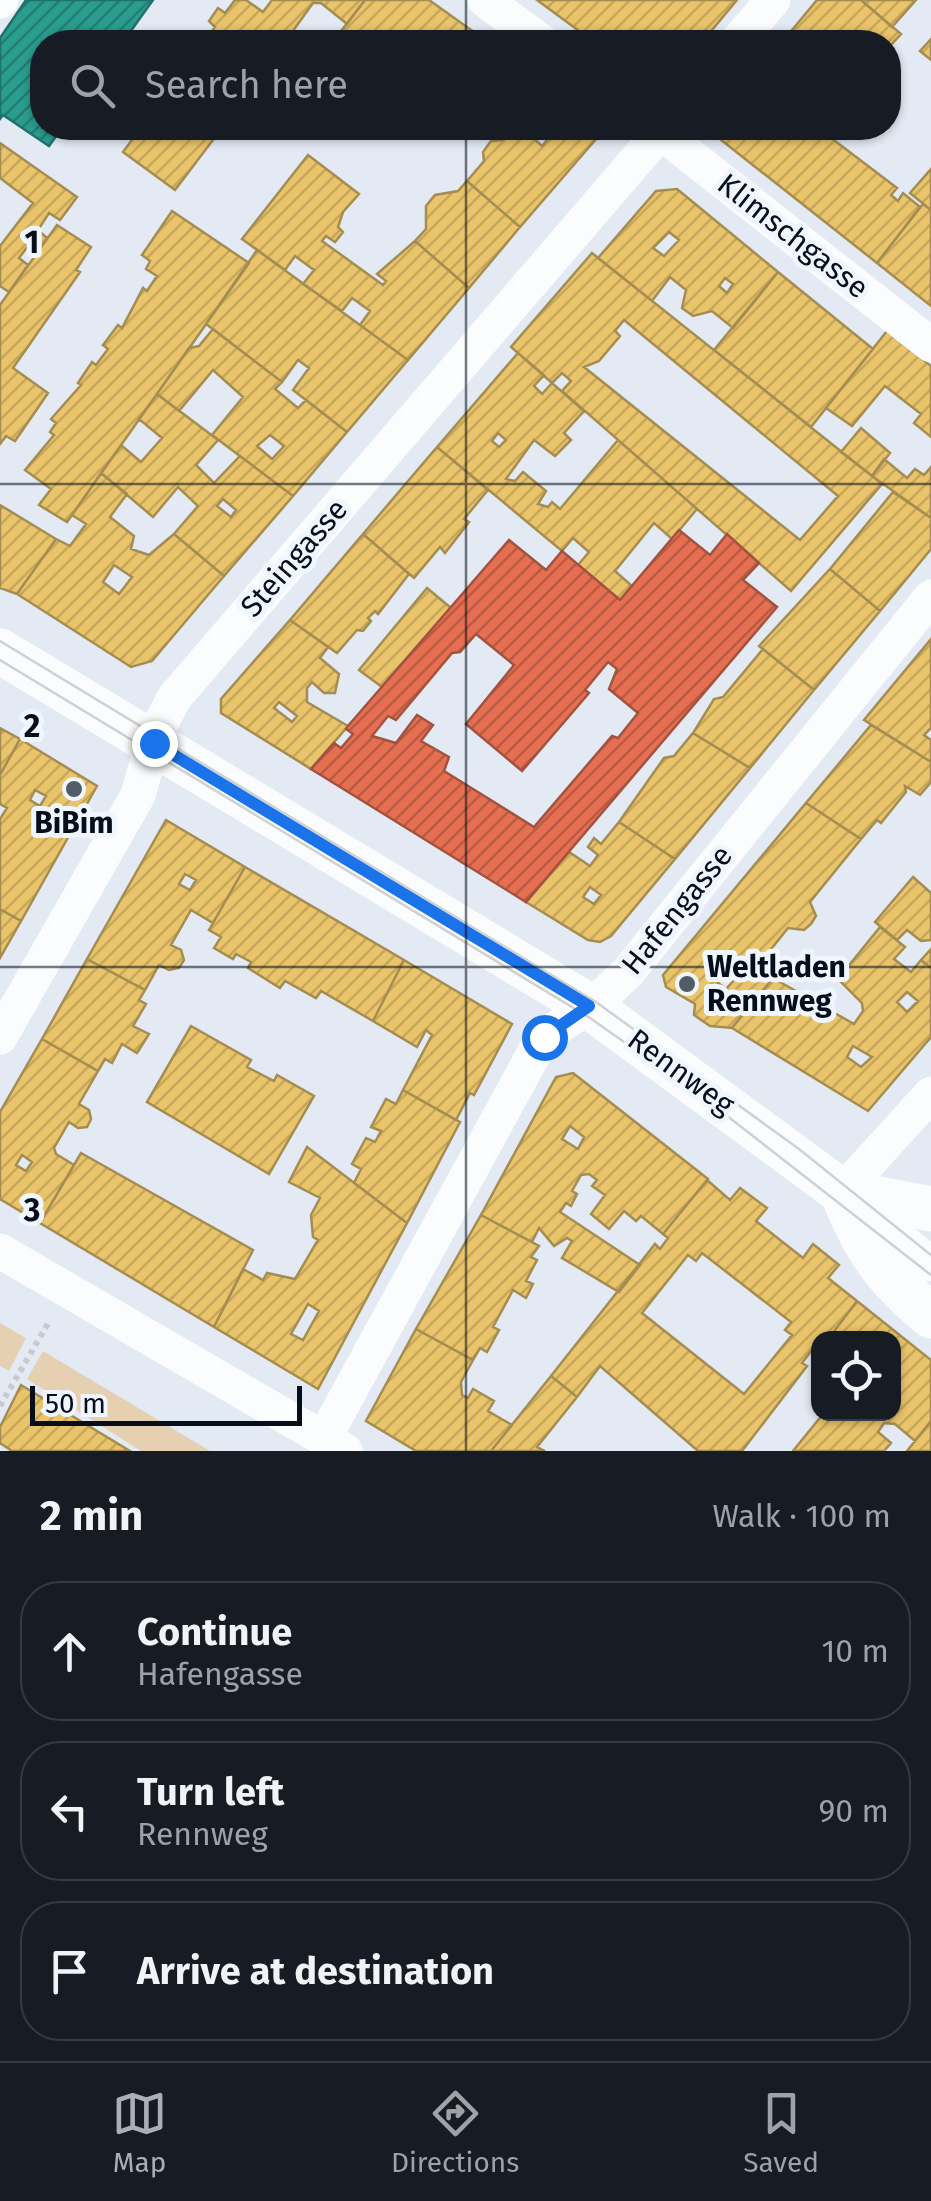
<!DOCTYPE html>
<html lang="en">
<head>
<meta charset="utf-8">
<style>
  :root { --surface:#171b24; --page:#242831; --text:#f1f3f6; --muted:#9ea1a6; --line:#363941; --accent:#aaafb5 }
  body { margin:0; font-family:"Fira Sans",sans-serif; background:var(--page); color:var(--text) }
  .controls { position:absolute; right:30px; bottom:30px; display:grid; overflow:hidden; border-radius:20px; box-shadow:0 2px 8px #0004 }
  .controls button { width:90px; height:90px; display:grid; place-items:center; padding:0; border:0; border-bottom:2px solid var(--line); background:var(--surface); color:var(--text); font:50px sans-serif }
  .scale { position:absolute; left:30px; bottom:25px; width:272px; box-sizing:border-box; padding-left:10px; border:5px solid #050e1a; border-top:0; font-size:28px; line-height:35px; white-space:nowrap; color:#050e1a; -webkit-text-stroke:8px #f0f6fe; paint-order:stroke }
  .stop { position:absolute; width:30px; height:30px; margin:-22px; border:8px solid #1a73e8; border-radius:50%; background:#fff }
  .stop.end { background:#1a73e8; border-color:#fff; box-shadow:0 2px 10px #0008 }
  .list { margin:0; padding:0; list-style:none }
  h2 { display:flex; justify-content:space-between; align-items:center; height:130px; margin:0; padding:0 40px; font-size:42px }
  h2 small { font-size:32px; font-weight:400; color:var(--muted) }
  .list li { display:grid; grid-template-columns:65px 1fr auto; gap:30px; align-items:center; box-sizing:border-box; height:140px; margin:0 20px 20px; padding:0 20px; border:2px solid var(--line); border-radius:40px }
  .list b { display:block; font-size:38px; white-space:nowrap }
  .list p { margin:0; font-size:32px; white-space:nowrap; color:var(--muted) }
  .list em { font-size:32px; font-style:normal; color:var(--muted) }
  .icon { flex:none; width:55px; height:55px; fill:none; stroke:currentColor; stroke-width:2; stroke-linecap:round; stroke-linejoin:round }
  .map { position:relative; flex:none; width:931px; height:1451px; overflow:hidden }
  .search { position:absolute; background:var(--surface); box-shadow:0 2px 8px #0004; left:30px; right:30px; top:30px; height:110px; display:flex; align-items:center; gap:25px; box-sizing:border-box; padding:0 35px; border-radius:40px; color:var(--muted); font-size:38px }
  .sheet { height:610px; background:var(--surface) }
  nav { display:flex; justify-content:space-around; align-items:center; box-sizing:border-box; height:140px; border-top:2px solid var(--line); background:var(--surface); font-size:28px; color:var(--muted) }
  nav a { display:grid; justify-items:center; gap:5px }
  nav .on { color:var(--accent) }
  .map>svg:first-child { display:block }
  .park { fill:#e5d0b1 }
  .homes { fill:url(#homes-hatch); stroke:#a58d52; stroke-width:2.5; fill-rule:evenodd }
  .shops { fill:url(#shops-hatch); stroke:#a35240; stroke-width:2.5; fill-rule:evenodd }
  .schools { fill:url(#schools-hatch); stroke:#1f726c; stroke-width:2.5 }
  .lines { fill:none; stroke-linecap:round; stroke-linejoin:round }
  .path { stroke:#c8cace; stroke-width:6; stroke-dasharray:5 5; stroke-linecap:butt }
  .minor { stroke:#fbfcfd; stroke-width:35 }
  .major { stroke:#fbfcfd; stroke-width:45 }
  .tram { stroke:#cfd0d4; stroke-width:2.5 }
  .route { stroke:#1a73e8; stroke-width:12 }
  .grid { fill:none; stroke:#050e1a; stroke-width:2.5; stroke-opacity:0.55 }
  .poi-dot { fill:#535b66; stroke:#f0f6fe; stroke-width:4 }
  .labels { text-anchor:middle; stroke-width:10; stroke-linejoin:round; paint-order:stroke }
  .street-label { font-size:30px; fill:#050e1a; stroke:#f0f6fe }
  .poi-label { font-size:30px; font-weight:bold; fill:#050e1a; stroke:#f0f6fe }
  .grid-label { font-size:32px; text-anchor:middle; font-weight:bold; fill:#050e1a; stroke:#f0f6fe; stroke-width:10; stroke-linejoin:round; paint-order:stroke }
</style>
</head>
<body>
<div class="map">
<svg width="931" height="1451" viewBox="0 0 931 1451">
  <defs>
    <pattern id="homes-hatch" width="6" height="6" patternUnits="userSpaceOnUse" patternTransform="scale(2.5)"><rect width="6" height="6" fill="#e9c46a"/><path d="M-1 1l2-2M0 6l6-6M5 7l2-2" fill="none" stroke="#c6a75b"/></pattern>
    <pattern id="shops-hatch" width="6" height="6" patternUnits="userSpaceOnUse" patternTransform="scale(2.5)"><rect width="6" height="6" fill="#e76f51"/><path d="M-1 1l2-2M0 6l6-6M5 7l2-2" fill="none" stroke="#b95a42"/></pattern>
    <pattern id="schools-hatch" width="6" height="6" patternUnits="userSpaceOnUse" patternTransform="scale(2.5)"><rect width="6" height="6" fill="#2a9d8f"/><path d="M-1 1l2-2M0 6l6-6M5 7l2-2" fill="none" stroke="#227e74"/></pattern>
  </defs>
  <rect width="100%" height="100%" fill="#e3eaf3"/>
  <path class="park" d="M0 1323 26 1338 9 1371 0 1366Z
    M43 1351 210 1451H141L27 1379Z"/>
  <path class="homes" d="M235 0H246L263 12 272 0H365L347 24 321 3H313L285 42H204L215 27 209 21 218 8 225 13Z
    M365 0H429L488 42H340L335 39Z
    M537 0H737L702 42H594Z
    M817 0H861L901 34 888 48V42H782Z
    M861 0H916L892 27Z
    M931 39V60L920 51Z
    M141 128H222L175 190 123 152Z
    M485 128H539L531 136 542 146 552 134 543 128H595L596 139 520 227 467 181 484 161 483 152 491 141 501 140Z
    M706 128H818L897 188 891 195 898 201 903 193 920 207 877 263Z
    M0 143 77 197 60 220 49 213 38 230 47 238 38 252 28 246 19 258 28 265 9 292 0 286V246L33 203 0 178Z
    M308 155 359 194 343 212 338 227 343 232 335 242 326 236 322 241 383 285 386 281 377 274 415 241 469 288 408 360 360 325 370 311 352 298 342 311 303 284 314 270 295 256 285 270 242 239Z
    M931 169V210L910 193Z
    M467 181 520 227 469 288 415 241 426 229V206L435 195 458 191Z
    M677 189 778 272 733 328 712 311 693 316 682 308 686 290 670 277 652 301 598 258 656 191ZM669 232 679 240 664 256 653 248ZM725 278 733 284 727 293 719 286Z
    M923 204 931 210V306L877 263Z
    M172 211 249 263 67 522 39 505 51 489 25 470 54 435 50 432 56 423 51 419 81 385 78 383 92 362 96 365 108 349 103 345 118 325 122 328 143 288 147 291 157 276 146 269 150 261 142 255Z
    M57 225 91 247 76 270 80 272 13 368 48 393 15 441 6 436 0 444V305Z
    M257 250 408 360 347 432 293 390 309 368 298 360 282 382 206 324Z
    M592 253 882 484 791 591 562 391 571 381 562 373 552 383 511 347ZM624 320 838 496 800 540 584 367 599 361 620 336 615 331Z
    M778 272 873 349 811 427 714 350Z
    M213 329 282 382 275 389 298 408 306 400 347 432 293 496 212 435 243 397 213 370 179 411 157 394 189 348 199 346ZM270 435 284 446 272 459 257 446Z
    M887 331 931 366V437L914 423 921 414 885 386 852 426 826 408Z
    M518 353 544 375 534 386 542 394 552 383 584 411 564 433 571 440 555 456 534 440 506 479 515 481 523 472 546 491 538 504 548 507 552 502 560 509 618 440 697 509 672 539 654 523 615 571 632 586 620 600 578 565 589 552 573 538 562 551 437 447ZM498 433 506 440 499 447 492 441Z
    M157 394 218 440 196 465 214 483 240 456 293 496 224 576 174 534 198 506 178 487 153 517 101 473 121 445 141 462 162 438 139 419ZM223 499 236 510 231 517 217 506Z
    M861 428 890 453 872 476 841 452Z
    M437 447 488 490 464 519 469 522 445 553 440 547 414 578 363 534Z
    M884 459 907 478 915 469 924 475 931 467V518L872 476Z
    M101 473 127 494 110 517 134 536 131 549 149 555 174 534 224 576 152 661 131 667 17 594 56 539 70 546 86 524 72 515ZM114 565 132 577 119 594 103 582Z
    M893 492 931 518V549L880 611 830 569Z
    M0 505 56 539 17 594 0 588Z
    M363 534 409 574 378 614 375 611 368 618 371 621 363 631 357 630 337 653 290 620Z
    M830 569 880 611 814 690 759 646Z
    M427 588 451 608 382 687 359 670Z
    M290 620 328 647 320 658 339 674 335 693H324L312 682 307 688V702L348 726 311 769 221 713V699ZM279 702 297 716 292 722 274 708Z
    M931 639V728L924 735 931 740V762L864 720Z
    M763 649 814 690 750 768 693 733 714 699 723 697Z
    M871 725 931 762V782L920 795 905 786 906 792 881 823 877 820 861 839 806 803Z
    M0 728 20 739 0 775Z
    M693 733 750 768 675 859 619 822 664 758 674 756Z
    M20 739 97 786 21 921 0 909V819L7 808 0 804V775ZM35 790 46 796 40 806 30 800Z
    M806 803 861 839 810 902 816 916 811 924 804 930 788 928 760 963 773 978 732 1028 710 1026 694 1015 695 1004 666 987 663 975ZM726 972 735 979 726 989 717 982Z
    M166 820 245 867 213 923 191 910 171 945 181 950 184 960 179 968 169 970 159 965 145 990 87 959ZM185 874 196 880 190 890 179 884Z
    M619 822 675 859 611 936 600 942 588 940 526 902 569 852 590 866 598 855 588 847 594 838 601 844ZM590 887 601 895 594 904 583 897Z
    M245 867 404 960 373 1021 321 991 316 998 285 981 280 988 248 968 251 962 236 954 233 959 214 948 221 937 209 930Z
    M913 877 931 893V940L921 941 907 930 897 940 875 922Z
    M0 909 21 921 0 958Z
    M880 927 905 947 894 959 911 972 921 960 931 968V1037L868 1111 732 1028 773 978 854 1024 863 1011 862 1003 838 979ZM907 992 918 1001 907 1012 897 1002ZM853 1046 872 1057 861 1067 847 1057Z
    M931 949V968L921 960Z
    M87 959 145 990 139 1000 146 1004 133 1026 149 1034 137 1053 122 1044 112 1063 105 1059 98 1071 42 1039Z
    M404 960 512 1024 474 1095 470 1093 456 1120 403 1090 432 1035 426 1030 417 1047 373 1021Z
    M191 1026 251 1060 247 1067 274 1081 277 1075 314 1096 269 1174 147 1102Z
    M42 1039 98 1071 79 1104 89 1110 91 1119 87 1127 78 1128 69 1122 54 1148 56 1154 74 1165 40 1223 0 1199V1112ZM22 1155 32 1162 26 1171 16 1165Z
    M573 1073 708 1179 663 1234 641 1216 636 1221 624 1211 609 1229 591 1214 605 1195 592 1186 597 1180 589 1174 581 1175 572 1191 577 1194 571 1206 566 1203 560 1212 640 1265 619 1292 562 1258 572 1241 567 1238 554 1246 539 1228 532 1242 481 1215 556 1077ZM570 1126 584 1137 578 1149 562 1139Z
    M403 1090 460 1122 407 1223 354 1183 361 1169 352 1164 366 1138 375 1142 381 1131 371 1127 386 1099 396 1104Z
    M307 1147 407 1223 318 1389 214 1327 243 1269 263 1280 267 1273 295 1279 318 1240 313 1237 311 1215 320 1198 289 1182ZM308 1304 319 1311 303 1340 291 1334Z
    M81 1153 253 1250 214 1327 40 1223Z
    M707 1180 730 1200 740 1188 767 1208 756 1221 803 1258 813 1244 839 1265 828 1278 857 1301 829 1338H818V1352L812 1350 802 1363 807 1366 742 1451H698L600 1366 577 1397 551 1376 655 1244 660 1249 668 1238 663 1234ZM702 1253 791 1322 785 1330 792 1335 744 1394 642 1313 688 1255 696 1261Z
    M481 1215 539 1246 531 1257 537 1260 526 1281 533 1284 526 1298 513 1290 493 1327 499 1330 487 1352 480 1348 473 1360 416 1329Z
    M857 1301 931 1360V1421L915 1441 895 1424 884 1423 878 1432 891 1443 884 1451H793L823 1414 833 1418 849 1414H894V1338H829Z
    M416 1329 473 1360 461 1382 462 1395 468 1398 473 1389 494 1401 488 1411 512 1425 491 1451H416L366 1421Z
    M551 1376 577 1397 537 1447 545 1451H491Z
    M21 1385 130 1451H12L0 1443V1427Z
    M931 1421V1451H907Z"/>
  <path class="shops" d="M679 530 710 555 727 534 759 563 743 580 777 607 526 902 311 769 334 743 341 748 353 734 346 729 348 726 509 540 546 570 562 551 620 600ZM476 634 514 665 466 724 522 771 589 693 585 690 608 662 617 669 609 689 638 713 618 738 612 736 534 827 444 771 449 757 421 741 433 725 417 715 396 743 372 736 388 716 396 720 452 653 460 652Z"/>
  <path class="schools" d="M26 0H153L123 42H42V128H62L49 146 3 115 0 119V38Z"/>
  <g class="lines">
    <path class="path" d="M0 1406 50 1320"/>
    <path class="minor" d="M485 0 542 42
      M0 1 1 0
      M737 42 773 0
      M655 128 931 345
      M0 1037 138 795 155 735 174 698 664 128
      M931 1094 842 1192 931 1264
      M0 1251 345 1451
      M324 1438 543 1037 596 1002 628 972 931 597"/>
    <path class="major" d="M0 651 589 1006 842 1192 931 1209
      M842 1192C865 1249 884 1277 931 1316"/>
    <path class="tram" d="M0 641 596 1002 799 1149 931 1255
      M0 660 590 1018 708 1101 931 1275"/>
  </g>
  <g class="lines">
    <path class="route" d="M154 743 589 1006 544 1037"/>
  </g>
  <path class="grid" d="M466 0V42M466 128V1451M0 484H931M0 967H931"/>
  <g class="poi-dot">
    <circle cx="74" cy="789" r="10"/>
    <circle cx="687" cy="984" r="10"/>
  </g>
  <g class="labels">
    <g class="street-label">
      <text transform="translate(793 236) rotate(38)" y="10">Klimschgasse</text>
      <text transform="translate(294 558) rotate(-49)" y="10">Steingasse</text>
      <text transform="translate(677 910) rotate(-51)" y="10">Hafengasse</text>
      <text transform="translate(681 1072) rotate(36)" y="10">Rennweg</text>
    </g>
    <g class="poi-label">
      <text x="74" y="833">BiBim</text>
      <text x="707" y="977" text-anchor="start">Weltladen<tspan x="707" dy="34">Rennweg</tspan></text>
    </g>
  </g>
  <g class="grid-label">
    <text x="32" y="253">1</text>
    <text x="32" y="737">2</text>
    <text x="32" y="1221">3</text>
  </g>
</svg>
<div class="controls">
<button><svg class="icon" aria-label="locate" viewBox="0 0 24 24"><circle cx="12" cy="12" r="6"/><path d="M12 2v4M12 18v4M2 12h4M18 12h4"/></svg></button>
</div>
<div class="scale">50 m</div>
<div class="stop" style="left:544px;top:1037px"></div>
<div class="stop end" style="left:154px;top:743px"></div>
<div class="search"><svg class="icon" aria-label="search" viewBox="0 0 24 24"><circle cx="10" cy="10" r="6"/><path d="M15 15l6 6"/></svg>Search here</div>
</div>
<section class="sheet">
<h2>2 min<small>Walk · 100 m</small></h2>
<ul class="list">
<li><svg class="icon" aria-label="ahead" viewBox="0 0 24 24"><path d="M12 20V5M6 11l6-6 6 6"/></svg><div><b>Continue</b><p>Hafengasse</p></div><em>10 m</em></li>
<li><svg class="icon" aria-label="left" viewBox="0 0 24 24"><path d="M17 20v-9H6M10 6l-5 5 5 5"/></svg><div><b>Turn left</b><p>Rennweg</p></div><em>90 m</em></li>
<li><svg class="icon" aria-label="arrive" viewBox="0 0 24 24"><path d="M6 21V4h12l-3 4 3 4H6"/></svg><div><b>Arrive at destination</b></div></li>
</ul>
</section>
<nav>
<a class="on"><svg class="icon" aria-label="map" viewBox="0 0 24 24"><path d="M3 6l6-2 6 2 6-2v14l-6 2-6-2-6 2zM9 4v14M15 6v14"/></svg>Map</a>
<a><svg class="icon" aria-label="directions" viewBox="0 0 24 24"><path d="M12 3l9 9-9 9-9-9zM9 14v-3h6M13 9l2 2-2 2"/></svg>Directions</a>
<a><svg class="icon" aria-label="saved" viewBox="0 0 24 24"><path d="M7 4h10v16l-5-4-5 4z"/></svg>Saved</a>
</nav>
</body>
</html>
